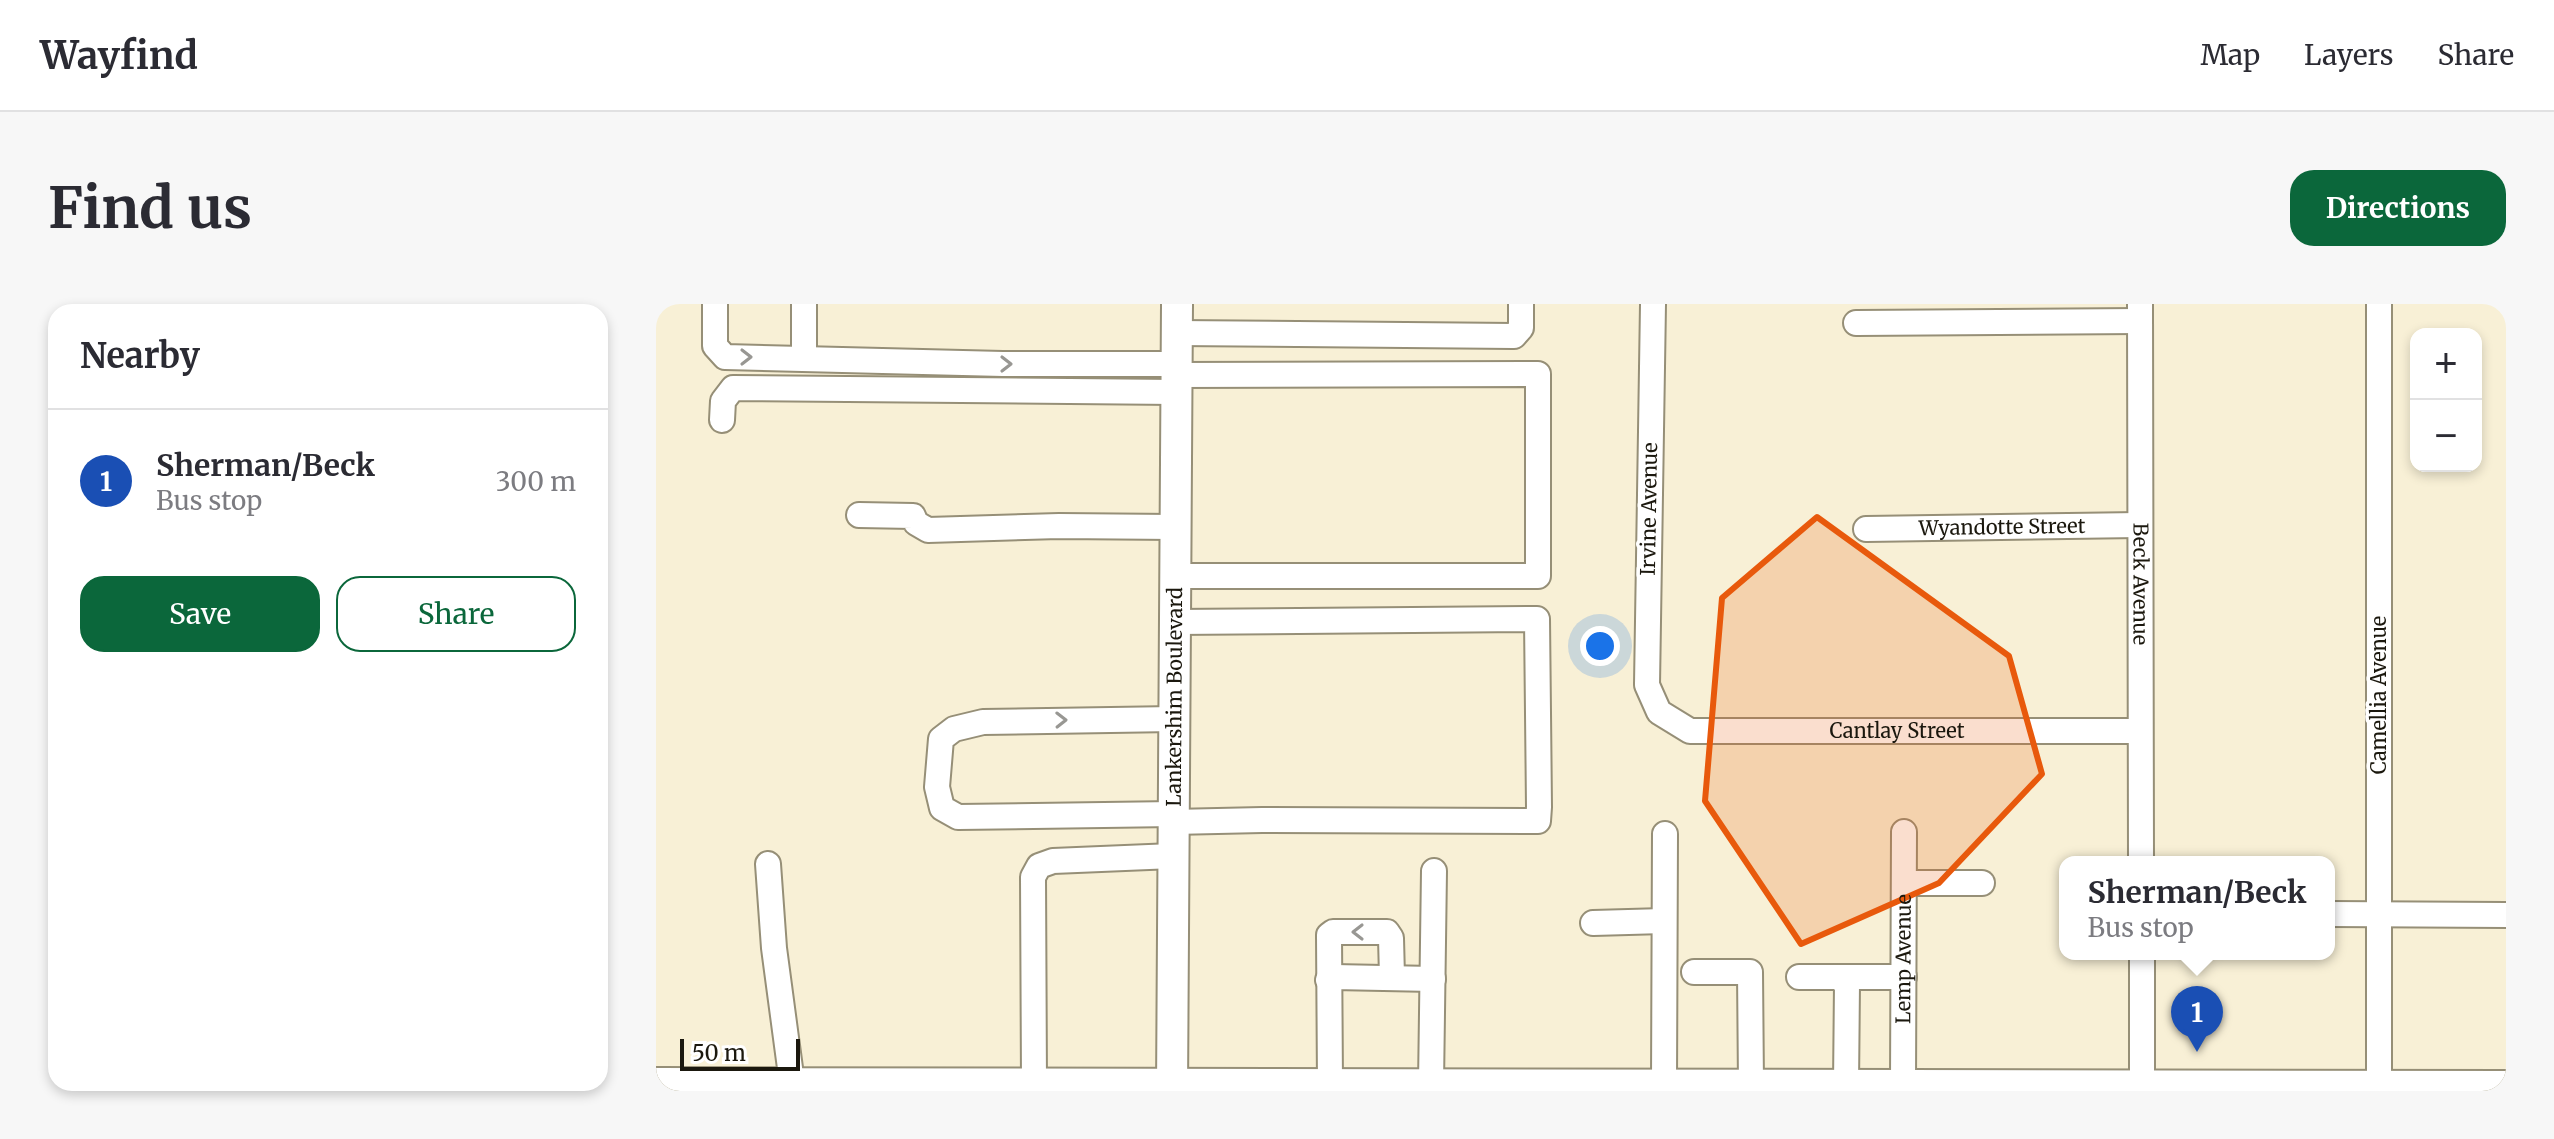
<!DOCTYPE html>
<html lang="en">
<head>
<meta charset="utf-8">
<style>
  :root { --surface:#fff; --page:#f7f7f7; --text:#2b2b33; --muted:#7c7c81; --line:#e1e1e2; --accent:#0b673b }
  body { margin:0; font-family:Merriweather,serif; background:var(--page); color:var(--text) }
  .controls { position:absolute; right:24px; top:24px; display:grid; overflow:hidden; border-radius:16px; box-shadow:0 4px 12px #0003 }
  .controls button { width:72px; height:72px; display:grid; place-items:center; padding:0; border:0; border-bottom:2px solid var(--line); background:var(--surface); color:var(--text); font:40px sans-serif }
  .scale { position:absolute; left:24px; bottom:20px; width:120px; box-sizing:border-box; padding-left:8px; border:4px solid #1b180e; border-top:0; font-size:22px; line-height:28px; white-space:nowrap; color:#1b180e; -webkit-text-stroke:6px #fff; paint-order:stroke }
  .you { position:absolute; left:944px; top:342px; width:28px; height:28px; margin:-20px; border:6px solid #fff; border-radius:50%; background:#1a73e8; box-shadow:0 0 0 12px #1a73e833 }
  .badge { display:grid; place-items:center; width:52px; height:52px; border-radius:50%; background:var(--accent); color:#fff; font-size:26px; font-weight:700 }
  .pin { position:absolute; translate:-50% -66px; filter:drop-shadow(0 2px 4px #0008) }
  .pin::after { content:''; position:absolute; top:42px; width:28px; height:24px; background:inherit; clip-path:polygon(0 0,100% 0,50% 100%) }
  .popup { position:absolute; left:1403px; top:552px; width:276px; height:104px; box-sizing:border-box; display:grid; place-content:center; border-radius:16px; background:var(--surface); filter:drop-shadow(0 2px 6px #0005); font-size:26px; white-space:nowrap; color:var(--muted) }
  .popup b { font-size:30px; color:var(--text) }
  .popup::after { content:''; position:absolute; left:50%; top:100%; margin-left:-16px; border:16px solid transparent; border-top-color:var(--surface) }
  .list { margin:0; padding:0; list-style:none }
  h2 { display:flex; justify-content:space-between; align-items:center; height:104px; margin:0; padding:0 32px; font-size:34px }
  h2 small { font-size:26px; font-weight:400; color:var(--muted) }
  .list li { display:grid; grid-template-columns:52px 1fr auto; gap:24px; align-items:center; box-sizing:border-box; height:144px; padding:0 32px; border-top:2px solid var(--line) }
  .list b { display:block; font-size:30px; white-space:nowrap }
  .list p { margin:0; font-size:26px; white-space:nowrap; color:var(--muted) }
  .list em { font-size:26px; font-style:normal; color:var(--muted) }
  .actions { display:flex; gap:16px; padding:24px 32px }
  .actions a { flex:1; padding:18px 0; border:2px solid var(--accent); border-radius:24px; text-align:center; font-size:28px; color:var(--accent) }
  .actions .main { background:var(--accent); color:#fff }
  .map { position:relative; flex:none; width:1850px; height:787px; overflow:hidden; border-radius:24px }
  header { display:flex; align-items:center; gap:48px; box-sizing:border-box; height:112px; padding:0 40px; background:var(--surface); border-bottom:2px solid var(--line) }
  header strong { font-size:38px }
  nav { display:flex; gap:44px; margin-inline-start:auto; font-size:28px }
  .intro { display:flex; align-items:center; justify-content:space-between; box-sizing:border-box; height:192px; padding:0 48px }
  h1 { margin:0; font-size:56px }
  .button { padding:20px 36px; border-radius:24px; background:var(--accent); color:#fff; font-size:28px; font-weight:700 }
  main { display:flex; gap:48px; padding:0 48px }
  aside { flex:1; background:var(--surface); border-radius:24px; box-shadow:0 4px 12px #0003 }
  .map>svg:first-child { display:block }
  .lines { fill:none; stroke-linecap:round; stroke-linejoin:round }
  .minor-casing { stroke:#968f77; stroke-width:28 }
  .major-casing { stroke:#968f77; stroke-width:34 }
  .minor { stroke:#fff; stroke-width:24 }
  .major { stroke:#fff; stroke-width:30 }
  .oneway { stroke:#989793 }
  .marked { fill:#e8590c; fill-opacity:0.2; stroke:#e8590c; stroke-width:6; stroke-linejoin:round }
  .labels { text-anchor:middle; stroke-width:7; stroke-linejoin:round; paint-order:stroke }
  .street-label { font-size:20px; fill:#1b180e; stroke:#fff }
</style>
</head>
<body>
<header>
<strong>Wayfind</strong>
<nav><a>Map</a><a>Layers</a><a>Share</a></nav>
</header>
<div class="intro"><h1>Find us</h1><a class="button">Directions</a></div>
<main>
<aside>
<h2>Nearby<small></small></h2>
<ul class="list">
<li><span class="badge" style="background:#1a4fb4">1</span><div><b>Sherman/Beck</b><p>Bus stop</p></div><em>300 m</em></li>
</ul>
<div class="actions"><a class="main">Save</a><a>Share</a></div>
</aside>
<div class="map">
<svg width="1850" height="787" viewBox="0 0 1850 787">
  <rect width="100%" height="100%" fill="#f8f0d6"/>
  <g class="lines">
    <defs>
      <g id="minor">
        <path d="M59 0V42L69 53 347 60H520"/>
        <path id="s1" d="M997 0 991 381 1003 408 1034 427H1483"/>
        <path id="s2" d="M1484 0 1485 558"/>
        <path d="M1723 0V782"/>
        <path d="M1200 19 1484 17"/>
        <path d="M520 29 858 32 865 24V0"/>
        <path d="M148 54V0"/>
        <path d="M66 116 67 97 77 84 520 88"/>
        <path d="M203 211 257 212 260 219 272 226 403 222 519 223"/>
        <path id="s3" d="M1210 225 1483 221"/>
        <path d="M519 272H882V70L520 71"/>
        <path d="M518 510 302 513 286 504 281 483 285 435 298 425 327 418 518 415"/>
        <path d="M517 518 606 516 882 517 883 503 881 315 519 318"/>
        <path d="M112 560 118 644 136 779"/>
        <path d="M1248 579H1326"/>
        <path d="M1673 610 1850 611"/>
        <path d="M937 619 1008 617"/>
        <path d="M1486 650V781"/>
        <path d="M1038 668H1094L1095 781"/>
        <path d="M1143 673H1182L1191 680 1190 781"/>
        <path d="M1182 673H1248"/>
        <path d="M672 676 678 673 777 675"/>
        <path d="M378 779 377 573 383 562 397 557 517 552"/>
        <path d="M674 780 673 631 677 628H731L735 634 736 673"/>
        <path d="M775 780 778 567"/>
        <path d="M1008 780 1009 530"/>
        <path id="s4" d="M1247 781 1248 528"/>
      </g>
      <g id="major">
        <path d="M0 779 1850 782"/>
        <path id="s5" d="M516 787 521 0"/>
      </g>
    </defs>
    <use href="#minor" class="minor-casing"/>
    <use href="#major" class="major-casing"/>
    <use href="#minor" class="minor"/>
    <use href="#major" class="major"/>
  </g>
  <defs><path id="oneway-chevron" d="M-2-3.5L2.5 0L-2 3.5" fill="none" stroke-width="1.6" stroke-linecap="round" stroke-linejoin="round" transform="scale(2)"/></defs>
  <g class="oneway">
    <use href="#oneway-chevron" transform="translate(90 53)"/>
    <use href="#oneway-chevron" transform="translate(350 60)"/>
    <use href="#oneway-chevron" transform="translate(405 416) rotate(-1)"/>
    <use href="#oneway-chevron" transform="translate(702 628) rotate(180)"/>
  </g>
  <path class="marked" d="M1161 213 1353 352 1386 470 1283 579 1145 640 1049 497 1066 294Z"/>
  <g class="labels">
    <g class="street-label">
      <text transform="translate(993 205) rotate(-89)" y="7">Irvine Avenue</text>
      <text dy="7" stroke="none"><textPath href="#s3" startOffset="136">Wyandotte Street</textPath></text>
      <text dy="7" stroke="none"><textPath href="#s2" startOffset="280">Beck Avenue</textPath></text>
      <text transform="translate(1723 391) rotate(-90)" y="7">Camellia Avenue</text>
      <text dy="7" stroke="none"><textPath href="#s5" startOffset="394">Lankershim Boulevard</textPath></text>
      <text dy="7" stroke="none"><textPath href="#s1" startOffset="654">Cantlay Street</textPath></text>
      <text dy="7" stroke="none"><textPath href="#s4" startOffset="126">Lemp Avenue</textPath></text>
    </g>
  </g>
</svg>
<div class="controls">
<button>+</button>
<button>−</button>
</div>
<div class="scale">50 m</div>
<div class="you"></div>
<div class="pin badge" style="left:1541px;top:748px;background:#1a4fb4">1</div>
<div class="popup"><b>Sherman/Beck</b>Bus stop</div>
</div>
</main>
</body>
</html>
